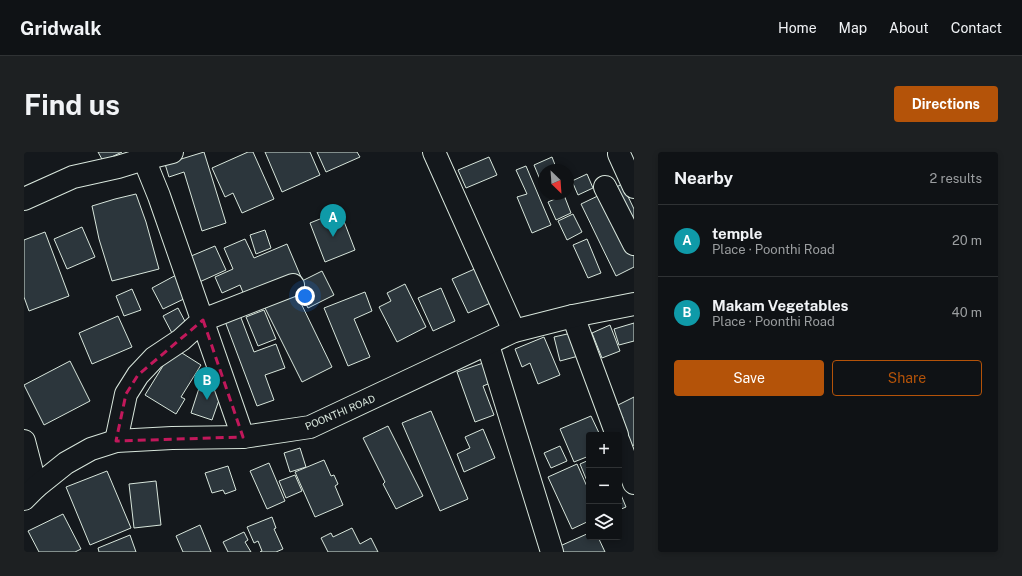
<!DOCTYPE html>
<html lang="en">
<head>
<meta charset="utf-8">
<style>
  :root { --surface:#0f1215; --page:#1d2022; --text:#f1f3f6; --muted:#9b9ea0; --line:#2f3234; --accent:#b45309 }
  body { margin:0; font-family:"Public Sans",sans-serif; background:var(--page); color:var(--text) }
  .controls { position:absolute; right:12px; bottom:12px; display:grid; overflow:hidden; border-radius:4px; box-shadow:0 2px 6px #0003 }
  .controls button { width:36px; height:36px; display:grid; place-items:center; padding:0; border:0; border-bottom:1px solid var(--line); background:var(--surface); color:var(--text); font:20px sans-serif }
  .compass { position:absolute; left:514px; top:12px; width:36px; height:36px; border-radius:50%; background:var(--surface); box-shadow:0 2px 6px #0003; rotate:155deg }
  .you { position:absolute; left:281px; top:144px; width:14px; height:14px; margin:-10px; border:3px solid #fff; border-radius:50%; background:#1a73e8; box-shadow:0 0 0 6px #1a73e833 }
  .badge { display:grid; place-items:center; width:26px; height:26px; border-radius:50%; background:var(--accent); color:#fff; font-size:13px; font-weight:700 }
  .pin { position:absolute; translate:-50% -33px; filter:drop-shadow(0 1px 2px #0008) }
  .pin::after { content:''; position:absolute; top:21px; width:14px; height:12px; background:inherit; clip-path:polygon(0 0,100% 0,50% 100%) }
  .list { margin:0; padding:0; list-style:none }
  h2 { display:flex; justify-content:space-between; align-items:center; height:52px; margin:0; padding:0 16px; font-size:17px }
  h2 small { font-size:13px; font-weight:400; color:var(--muted) }
  .list li { display:grid; grid-template-columns:26px 1fr auto; gap:12px; align-items:center; box-sizing:border-box; height:72px; padding:0 16px; border-top:1px solid var(--line) }
  .list b { display:block; font-size:15px; white-space:nowrap }
  .list p { margin:0; font-size:13px; white-space:nowrap; color:var(--muted) }
  .list em { font-size:13px; font-style:normal; color:var(--muted) }
  .actions { display:flex; gap:8px; padding:12px 16px }
  .actions a { flex:1; padding:9px 0; border:1px solid var(--accent); border-radius:4px; text-align:center; font-size:14px; color:var(--accent) }
  .actions .main { background:var(--accent); color:#fff }
  .icon { flex:none; width:22px; height:22px; fill:none; stroke:currentColor; stroke-width:2; stroke-linecap:round; stroke-linejoin:round }
  .map { position:relative; flex:none; width:610px; height:400px; overflow:hidden; border-radius:4px }
  header { display:flex; align-items:center; gap:24px; box-sizing:border-box; height:56px; padding:0 20px; background:var(--surface); border-bottom:1px solid var(--line) }
  header strong { font-size:19px }
  nav { display:flex; gap:22px; margin-inline-start:auto; font-size:14px }
  .intro { display:flex; align-items:center; justify-content:space-between; box-sizing:border-box; height:96px; padding:0 24px }
  h1 { margin:0; font-size:28px }
  .button { padding:10px 18px; border-radius:4px; background:var(--accent); color:#fff; font-size:14px; font-weight:700 }
  main { display:flex; gap:24px; padding:0 24px }
  aside { flex:1; background:var(--surface); border-radius:4px; box-shadow:0 2px 6px #0003 }
  .map>svg:first-child { display:block }
  .building { fill:#2c363c; stroke:#d8e6dc }
  .lines { fill:none; stroke-linecap:round; stroke-linejoin:round }
  .minor-casing { stroke:#d8e6dc; stroke-width:24 }
  .major-casing { stroke:#d8e6dc; stroke-width:24 }
  .minor { stroke:#14181c; stroke-width:22 }
  .major { stroke:#14181c; stroke-width:22 }
  .marked { fill:none; stroke:#c2185b; stroke-width:3; stroke-dasharray:8 5; stroke-linejoin:round }
  .labels { text-anchor:middle; stroke-width:3; stroke-linejoin:round; paint-order:stroke }
  .street-label { font-size:10px; fill:#d8e6dc; stroke:#14181c }
</style>
</head>
<body>
<header>
<strong>Gridwalk</strong>
<nav><a>Home</a><a>Map</a><a>About</a><a>Contact</a></nav>
</header>
<div class="intro"><h1>Find us</h1><a class="button">Directions</a></div>
<main>
<div class="map">
<svg width="610" height="400" viewBox="0 0 610 400">
  <rect width="100%" height="100%" fill="#14181c"/>
  <path class="building" d="M74 0H98L79 9Z
    M180 0 202 71 178 79 160 20 145 25 141 12Z
    M224 0H229L250 47 218 61 209 41 201 45 188 16Z
    M241 0H286L296 23 258 40Z
    M293 0H333L336 5 302 20Z
    M465 5 473 23 442 36 434 18Z
    M528 5 533 18H520V37L510 13Z
    M502 14 527 73 508 81 493 45 503 42 492 18Z
    M563 22 569 36 554 43 548 29Z
    M598 32 610 57V85L587 38Z
    M582 40 610 97V115L592 124 557 52Z
    M112 42 122 70 135 117 88 129 75 87 68 54 91 47Z
    M540 43 547 61 532 68 524 50Z
    M316 59 331 98 301 110 286 71Z
    M549 62 558 80 543 88 534 69Z
    M58 75 71 105 43 117 30 87Z
    M241 78 247 96 232 102 226 83Z
    M21 80 45 144 5 159 0 145V88Z
    M221 87 230 106 263 92 277 125 222 148 216 133 198 141 191 125 209 117 200 96Z
    M563 87 577 121 564 126 549 93Z
    M191 94 202 118 171 132 160 107Z
    M455 115 471 149 444 161 428 127Z
    M298 119 310 143 284 156 272 132Z
    M154 122 166 144 139 157 128 136Z
    M381 132 402 175 373 190 355 155 367 149 363 141Z
    M417 136 431 169 409 179 394 146Z
    M108 137 117 158 100 164 92 144Z
    M341 140 348 159 330 167 346 205 324 214 300 156Z
    M272 141 308 215 278 230 241 156Z
    M154 156 165 177 150 185 139 164Z
    M214 158 230 200 252 192 261 216 241 223 250 248 233 254 199 164Z
    M240 158 252 187 234 194 222 165Z
    M94 164 108 195 68 212 55 181Z
    M610 171V189L595 193 590 177Z
    M586 173 596 199 578 206 568 181Z
    M552 180 558 203 536 209 530 185Z
    M520 185 536 223 514 232 506 211 498 215 491 197Z
    M150 196 177 213 157 245 161 247 152 262 121 243Z
    M46 209 66 249 20 273 0 233Z
    M462 210 469 230 459 234 470 263 451 270 433 220Z
    M178 227 200 234 188 268 167 261Z
    M610 245V293L602 297 588 271 599 266 592 254Z
    M407 259 444 347 416 359 378 271Z
    M567 264 576 283H565V304L550 310 536 277Z
    M364 274 399 344 372 357 359 332 361 330 339 286Z
    M459 277 471 306 440 320 433 302 446 296 441 285Z
    M536 294 543 309 527 316 520 301Z
    M276 296 282 315 266 320 260 301Z
    M300 308 307 324 310 323 314 332 311 334 319 353 291 365 271 320Z
    M565 308V334L556 312Z
    M245 311 261 349 243 357 226 319Z
    M553 312 565 339V369L548 377 524 325Z
    M204 314 212 338 201 342 199 338 188 341 181 321Z
    M83 319 107 376 66 393 42 335Z
    M271 323 278 339 262 346 255 329Z
    M132 329 137 373 110 376 105 332Z
    M595 338 602 355 595 358Z
    M39 362 57 397 51 400H15L4 379Z
    M248 365 252 376 250 377 259 397 252 400H236L238 399 234 389 230 391 223 375Z
    M176 373 187 400H159L152 384Z
    M328 376 336 392 347 386 354 400H304L297 386 307 381 309 385Z
    M220 380 224 388 221 390 227 400H204L199 390Z
    M565 381V385H574L581 400H539L536 394Z
    M106 383 112 400H75L74 396Z"/>
  <g class="lines">
    <defs>
      <path id="minor" d="M148 0 120 7 135 44 219 285
        M410 0 490 179
        M595 2 610 35
        M581 35 610 92
        M0 47 49 25 94 15 120 7
        M549 164 593 283
        M464 193 528 400
        M0 289 12 335
        M92 289 102 242 114 223 130 206 157 188 179 168 269 133
        M595 290 610 331"/>
      <path id="major" d="M0 347 12 335 42 311 67 297 92 289 148 286 219 285 286 275 490 179 549 164 610 152"/>
    </defs>
    <use href="#minor" class="minor-casing"/>
    <use href="#major" class="major-casing"/>
    <use href="#minor" class="minor"/>
    <use href="#major" class="major"/>
  </g>
  <path class="marked" d="M179 168 219 285 92 289 102 242 114 223Z"/>
  <g class="labels">
    <g class="street-label">
      <text transform="translate(316 260) rotate(-23)" y="4">POONTHI ROAD</text>
    </g>
  </g>
</svg>
<div class="controls">
<button>+</button>
<button>−</button>
<button><svg class="icon" aria-label="layers" viewBox="0 0 24 24"><path d="M12 4l9 5-9 5-9-5zM3 14l9 5 9-5"/></svg></button>
</div>
<svg class="compass" viewBox="-18 -18 36 36"><path d="M0-13l5 13h-10z" fill="#e53935"/><path d="M0 13l5-13h-10z" fill="#9b9ea0"/></svg>
<div class="you"></div>
<div class="pin badge" style="left:309px;top:85px;background:#0f9aa8">A</div>
<div class="pin badge" style="left:183px;top:248px;background:#0f9aa8">B</div>
</div>
<aside>
<h2>Nearby<small>2 results</small></h2>
<ul class="list">
<li><span class="badge" style="background:#0f9aa8">A</span><div><b>temple</b><p>Place · Poonthi Road</p></div><em>20 m</em></li>
<li><span class="badge" style="background:#0f9aa8">B</span><div><b>Makam Vegetables</b><p>Place · Poonthi Road</p></div><em>40 m</em></li>
</ul>
<div class="actions"><a class="main">Save</a><a>Share</a></div>
</aside>
</main>
</body>
</html>
